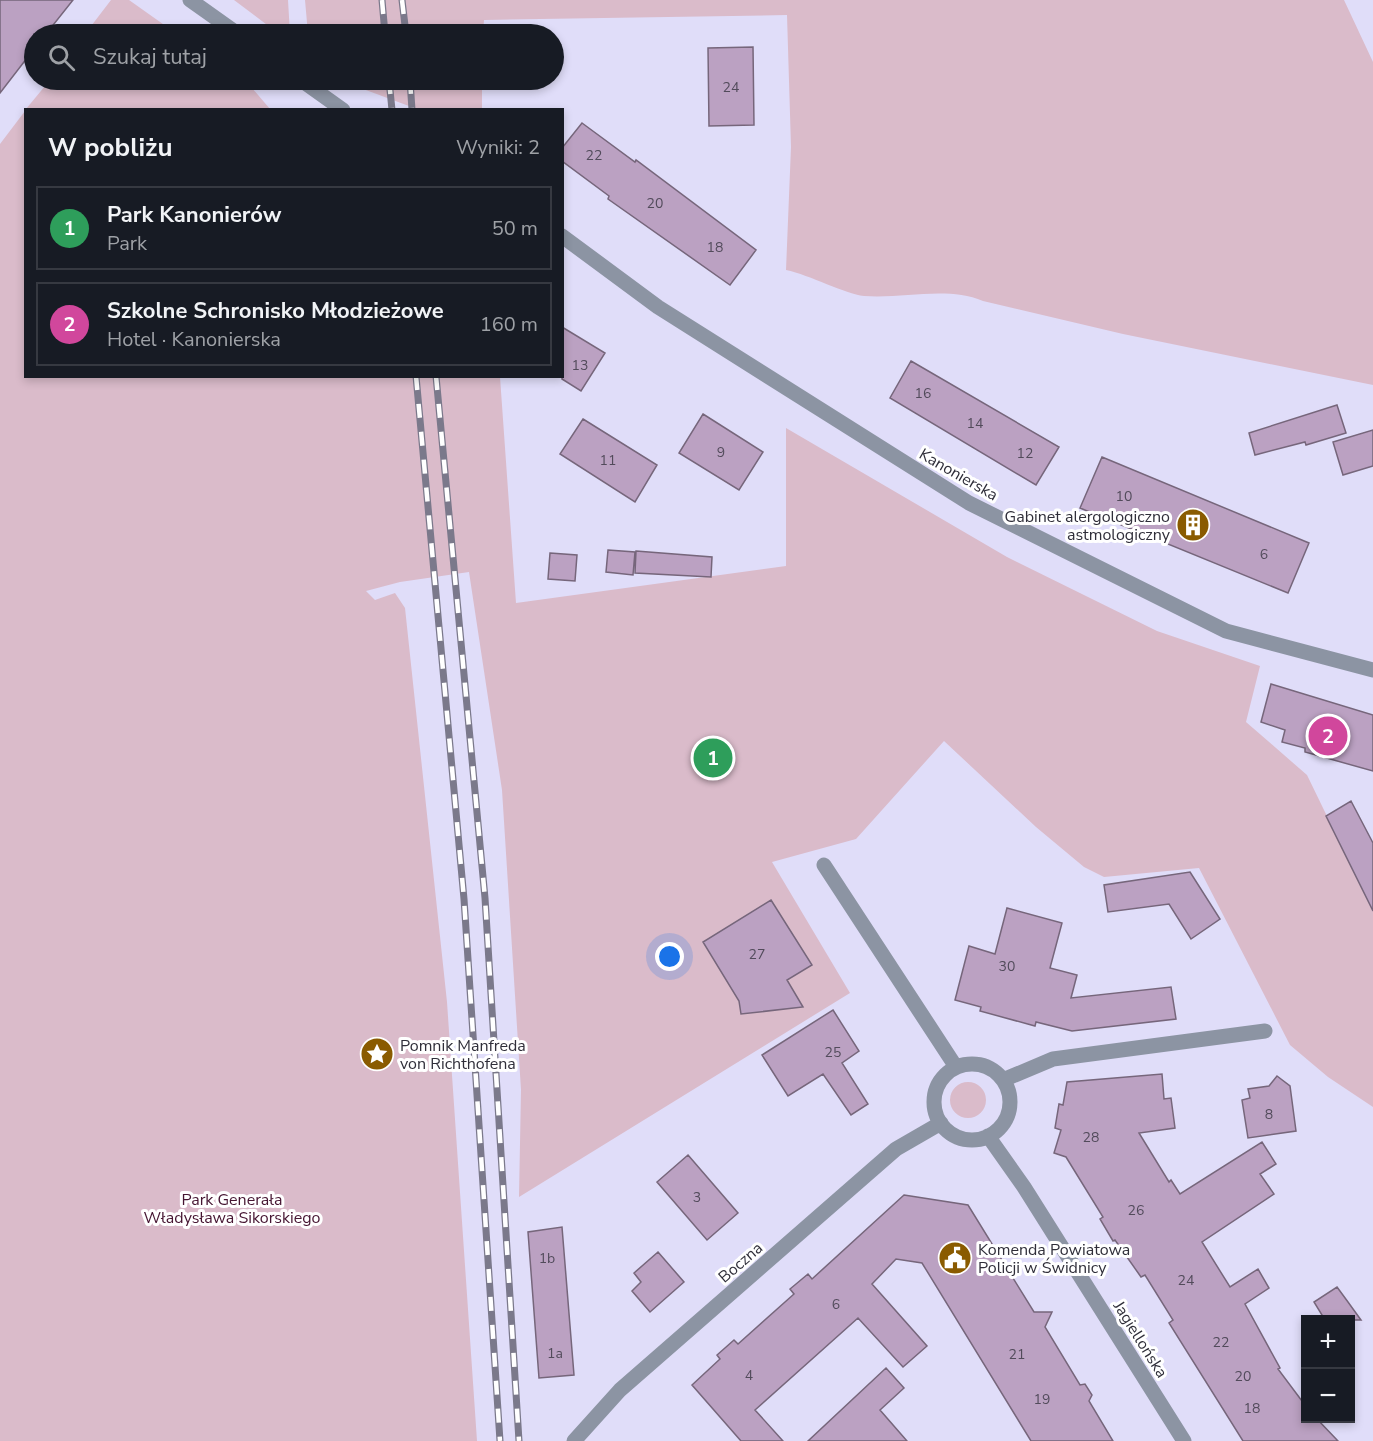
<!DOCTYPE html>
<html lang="pl">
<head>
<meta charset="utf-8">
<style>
  :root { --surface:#171b24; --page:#20242c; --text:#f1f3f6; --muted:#9ea1a6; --line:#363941; --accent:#c3af87 }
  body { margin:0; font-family:"Nunito Sans",sans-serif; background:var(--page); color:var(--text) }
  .controls { position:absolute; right:18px; bottom:18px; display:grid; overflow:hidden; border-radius:0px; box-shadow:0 3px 9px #0003 }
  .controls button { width:54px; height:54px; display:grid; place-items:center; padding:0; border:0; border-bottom:2px solid var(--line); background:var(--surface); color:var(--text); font:30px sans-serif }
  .you { position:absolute; left:670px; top:957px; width:21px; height:21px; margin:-15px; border:4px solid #fff; border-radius:50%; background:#1a73e8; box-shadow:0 0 0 9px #1a73e833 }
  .badge { display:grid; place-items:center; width:39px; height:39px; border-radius:50%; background:var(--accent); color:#fff; font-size:20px; font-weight:700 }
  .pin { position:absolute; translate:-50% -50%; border:3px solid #fff; box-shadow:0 2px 6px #0006 }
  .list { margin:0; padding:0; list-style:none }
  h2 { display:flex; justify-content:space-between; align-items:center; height:78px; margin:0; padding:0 24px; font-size:26px }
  h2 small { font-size:20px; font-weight:400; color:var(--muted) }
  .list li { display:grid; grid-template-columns:39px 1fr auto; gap:18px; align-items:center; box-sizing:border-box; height:84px; margin:0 12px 12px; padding:0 12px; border:2px solid var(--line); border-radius:0px }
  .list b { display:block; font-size:22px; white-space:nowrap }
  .list p { margin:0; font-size:20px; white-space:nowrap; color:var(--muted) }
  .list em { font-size:20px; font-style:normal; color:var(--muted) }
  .icon { flex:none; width:33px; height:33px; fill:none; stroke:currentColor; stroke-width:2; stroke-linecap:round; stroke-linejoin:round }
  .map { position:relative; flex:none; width:1373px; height:1441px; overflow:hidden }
  .search { position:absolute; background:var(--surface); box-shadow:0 3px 9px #0003; left:24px; top:24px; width:540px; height:66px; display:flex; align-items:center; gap:15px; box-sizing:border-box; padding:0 21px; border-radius:33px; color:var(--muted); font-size:22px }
  .panel { position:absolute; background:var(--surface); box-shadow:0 3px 9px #0003; left:24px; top:108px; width:540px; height:270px; border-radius:0px }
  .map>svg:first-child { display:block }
  .green { fill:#dabbca }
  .building { fill:#bba1c2; stroke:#76667b; stroke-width:1.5 }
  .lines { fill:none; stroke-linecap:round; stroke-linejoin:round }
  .minor { stroke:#8c94a3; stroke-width:15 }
  .rail-casing { stroke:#7b798b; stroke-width:7 }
  .rail { stroke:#fff; stroke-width:4.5; stroke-dasharray:14; stroke-linecap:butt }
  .labels { text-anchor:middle; stroke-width:6; stroke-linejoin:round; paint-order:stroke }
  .number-label { font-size:14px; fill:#524b5b }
  .street-label { font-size:16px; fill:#2f2e39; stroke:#fff }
  .poi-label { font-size:16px; fill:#2f2e39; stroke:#fff; text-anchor:start }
  .park-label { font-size:16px; fill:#451431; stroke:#fff }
</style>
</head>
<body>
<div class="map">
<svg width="1373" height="1441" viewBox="0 0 1373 1441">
  <rect width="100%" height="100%" fill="#e0ddf9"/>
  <path class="green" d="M111 0H129L177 34H85Z
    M234 0H288L290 34H279Z
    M305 0H1344L1373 62V385L1123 334 983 301C947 286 903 299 864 296 845 294 810 275 786 270L791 147 787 15 484 20 483 34H308Z
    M50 80H241L252 88 270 109H26Z
    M348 80H482V109H417L355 86Z
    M25 111 26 376 500 377 516 603 786 566V428L1007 557 1157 631 1260 666 1246 722 1307 775 1373 911V1107L1328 1077 1290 1045 1199 868 1104 877 1084 867 1036 827 944 741 856 839 772 862 850 993 519 1197 521 1090 502 790 469 572 400 582 366 591 375 600 395 593 405 608 447 1002 477 1441H0V144Z
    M950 1100a18 18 0 1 1 36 0a18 18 0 1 1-36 0Z"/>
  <path class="building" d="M0 0H73L46 34H34V49L0 93Z
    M753 47 754 125 709 126 708 48Z
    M582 123 635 162 636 160 756 250 730 285 608 199 609 196 562 161V148Z
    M562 327 605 353 581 391 562 379Z
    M911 361 1059 447 1036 485 890 398Z
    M1337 405 1346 433 1306 445 1305 442 1255 455 1249 433Z
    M703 414 763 452 739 490 679 453Z
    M583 419 657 465 635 502 560 454Z
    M1373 430V466L1343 475 1333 442Z
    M1102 457 1309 543 1288 593 1080 508Z
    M608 550 635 552 633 575 606 572Z
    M636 551 712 557 711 577 635 573Z
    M550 553 577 555 575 581 548 579Z
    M1271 684 1373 715V771L1305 752V748L1282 742 1285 730 1261 722Z
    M1351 801 1373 843V911L1326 816Z
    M1190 872 1220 919 1191 939 1169 904 1108 912 1104 885Z
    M771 900 812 965 787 980 803 1007 741 1014 739 1001 703 942Z
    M1007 908 1062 923 1050 968 1077 975 1071 998 1171 987 1176 1019 1072 1031 1036 1022 1035 1026 980 1011 981 1007 955 1000 969 946 995 954Z
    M833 1010 859 1051 842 1063 868 1104 851 1115 823 1074 788 1096 762 1055Z
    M1162 1074 1164 1099 1171 1098 1175 1128 1139 1133 1169 1182 1171 1180 1180 1194 1262 1142 1276 1164 1260 1174 1274 1194 1202 1242 1230 1287 1258 1269 1269 1288 1245 1304 1280 1368 1278 1369 1305 1405V1419H1317L1338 1441H1243L1169 1323 1173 1320 1145 1275 1141 1277 1115 1240 1113 1241 1100 1219 1103 1217 1066 1157 1054 1153 1061 1130 1055 1128 1059 1104 1063 1105 1067 1082Z
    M1277 1076 1290 1086 1296 1131 1248 1138 1242 1100 1250 1098 1248 1089 1269 1086Z
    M688 1155 738 1213 707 1240 657 1182Z
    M904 1195 968 1205 1034 1312H1052L1045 1327 1080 1385 1085 1384 1092 1395 1089 1401 1113 1441H1031L922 1263 896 1259 872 1284 927 1346 903 1367 858 1318 755 1410 783 1441H741L692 1385 720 1359 717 1355 734 1340 738 1344 794 1294 790 1289 808 1274 812 1279Z
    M562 1227 574 1375 539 1378 528 1232Z
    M658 1252 684 1282 650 1312 632 1291 641 1282 634 1273Z
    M1337 1287 1348 1302 1361 1320H1325L1314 1302Z
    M886 1368 904 1388 880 1410 907 1441H808Z"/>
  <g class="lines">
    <path class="minor" d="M190 0 238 34
      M301 80 343 110
      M562 236 658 307 969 503 1226 631 1373 670
      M824 865 956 1067
      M934 1102a38 38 0 1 1 76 0a38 38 0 1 1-76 0Z
      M1003 1080 1053 1059 1265 1031
      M988 1136 1024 1187 1184 1441
      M574 1441 620 1390 896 1149 941 1123"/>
    <defs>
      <path id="rail" d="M382 0 385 34
        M402 0 406 34
        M389 80 392 110
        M410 80 412 110
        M416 376 464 899 500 1441
        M436 376 485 898 519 1441"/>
    </defs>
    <use href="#rail" class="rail-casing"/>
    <use href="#rail" class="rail"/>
  </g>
  <defs>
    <symbol id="building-disc" viewBox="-11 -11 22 22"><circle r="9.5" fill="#8a5b00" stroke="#fff"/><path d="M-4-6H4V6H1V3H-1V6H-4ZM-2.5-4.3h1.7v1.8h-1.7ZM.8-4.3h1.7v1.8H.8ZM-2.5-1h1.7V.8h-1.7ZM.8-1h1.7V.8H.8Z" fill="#fff"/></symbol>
    <symbol id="sight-disc" viewBox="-11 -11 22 22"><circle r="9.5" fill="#8a5b00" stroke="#fff"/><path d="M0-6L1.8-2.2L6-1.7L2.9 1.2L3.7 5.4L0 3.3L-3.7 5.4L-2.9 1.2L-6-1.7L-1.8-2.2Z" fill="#fff"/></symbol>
    <symbol id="civic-disc" viewBox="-11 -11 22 22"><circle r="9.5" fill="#8a5b00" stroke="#fff"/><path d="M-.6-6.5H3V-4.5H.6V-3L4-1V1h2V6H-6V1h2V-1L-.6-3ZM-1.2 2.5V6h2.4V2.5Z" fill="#fff"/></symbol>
  </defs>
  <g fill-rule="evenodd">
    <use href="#building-disc" x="1174" y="506" width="38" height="38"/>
    <use href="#sight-disc" x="358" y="1035" width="38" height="38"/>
    <use href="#civic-disc" x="936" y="1239" width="38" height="38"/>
  </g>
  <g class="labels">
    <g class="number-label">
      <text x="731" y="92">24</text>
      <text x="594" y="160">22</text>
      <text x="655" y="208">20</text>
      <text x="715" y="252">18</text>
      <text x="580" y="370">13</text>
      <text x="923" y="398">16</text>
      <text x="975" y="428">14</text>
      <text x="721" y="457">9</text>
      <text x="1025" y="458">12</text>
      <text x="608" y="465">11</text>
      <text x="1124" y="501">10</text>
      <text x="1264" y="559">6</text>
      <text x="757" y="959">27</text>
      <text x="1007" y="971">30</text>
      <text x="833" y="1057">25</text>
      <text x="1269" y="1119">8</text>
      <text x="1091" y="1142">28</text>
      <text x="697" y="1202">3</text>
      <text x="1136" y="1215">26</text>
      <text x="547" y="1263">1b</text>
      <text x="1186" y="1285">24</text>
      <text x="836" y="1309">6</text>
      <text x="1221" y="1347">22</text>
      <text x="555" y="1358">1a</text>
      <text x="1017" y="1359">21</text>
      <text x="749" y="1380">4</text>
      <text x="1243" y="1381">20</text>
      <text x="1042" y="1404">19</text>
      <text x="1252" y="1413">18</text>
    </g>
    <g class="street-label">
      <text transform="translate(959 474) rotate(30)" y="6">Kanonierska</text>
      <text transform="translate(740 1262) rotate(-41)" y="6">Boczna</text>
      <text transform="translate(1141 1339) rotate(58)" y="6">Jagiellońska</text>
    </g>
    <g class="poi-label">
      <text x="1170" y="522" text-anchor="end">Gabinet alergologiczno<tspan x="1170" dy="18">astmologiczny</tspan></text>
      <text x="400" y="1051">Pomnik Manfreda<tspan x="400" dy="18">von Richthofena</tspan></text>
      <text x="978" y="1255">Komenda Powiatowa<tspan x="978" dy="18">Policji w Świdnicy</tspan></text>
    </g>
    <g class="park-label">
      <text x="232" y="1205">Park Generała<tspan x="232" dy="18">Władysława Sikorskiego</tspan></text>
    </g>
  </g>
</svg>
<div class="controls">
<button>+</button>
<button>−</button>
</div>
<div class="you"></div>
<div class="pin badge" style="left:713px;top:758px;background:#2e9e5b">1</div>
<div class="pin badge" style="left:1328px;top:736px;background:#d1479c">2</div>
<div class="search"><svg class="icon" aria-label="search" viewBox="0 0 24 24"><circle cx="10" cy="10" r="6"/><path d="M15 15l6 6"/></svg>Szukaj tutaj</div>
<section class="panel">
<h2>W pobliżu<small>Wyniki: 2</small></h2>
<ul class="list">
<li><span class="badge" style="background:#2e9e5b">1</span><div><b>Park Kanonierów</b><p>Park</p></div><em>50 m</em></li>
<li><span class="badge" style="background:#d1479c">2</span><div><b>Szkolne Schronisko Młodzieżowe</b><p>Hotel · Kanonierska</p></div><em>160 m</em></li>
</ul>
</section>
</div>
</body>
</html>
